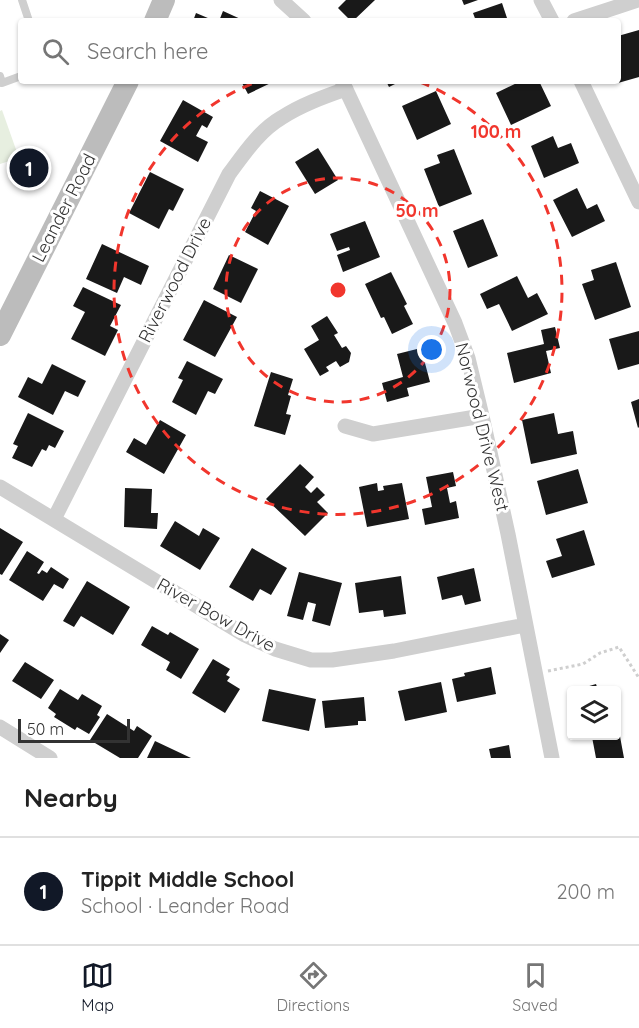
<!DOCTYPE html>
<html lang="en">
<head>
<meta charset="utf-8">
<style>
  :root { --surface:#fff; --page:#f2f2f2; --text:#222; --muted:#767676; --line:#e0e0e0; --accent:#111827 }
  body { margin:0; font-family:Quicksand,sans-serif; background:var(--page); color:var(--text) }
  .controls { position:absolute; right:18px; bottom:18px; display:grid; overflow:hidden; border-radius:6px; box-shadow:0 2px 4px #0004 }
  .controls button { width:54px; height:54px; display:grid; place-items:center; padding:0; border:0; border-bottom:2px solid var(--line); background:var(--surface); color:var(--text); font:30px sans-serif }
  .scale { position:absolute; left:18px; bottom:15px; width:112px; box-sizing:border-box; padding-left:6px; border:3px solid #323232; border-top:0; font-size:16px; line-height:21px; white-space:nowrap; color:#323232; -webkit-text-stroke:4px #fff; paint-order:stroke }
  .you { position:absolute; left:432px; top:350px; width:21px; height:21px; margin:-15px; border:4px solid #fff; border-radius:50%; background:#1a73e8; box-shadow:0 0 0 9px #1a73e833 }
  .badge { display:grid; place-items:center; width:39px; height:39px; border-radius:50%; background:var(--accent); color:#fff; font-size:20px; font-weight:700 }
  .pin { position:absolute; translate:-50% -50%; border:3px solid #fff; box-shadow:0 2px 6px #0006 }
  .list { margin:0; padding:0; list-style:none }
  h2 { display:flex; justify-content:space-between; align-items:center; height:78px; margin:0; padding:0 24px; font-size:26px }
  h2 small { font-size:20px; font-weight:400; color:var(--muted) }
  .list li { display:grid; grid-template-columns:39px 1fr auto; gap:18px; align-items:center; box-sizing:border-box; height:108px; padding:0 24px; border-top:2px solid var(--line) }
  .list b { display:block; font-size:22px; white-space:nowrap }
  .list p { margin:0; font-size:20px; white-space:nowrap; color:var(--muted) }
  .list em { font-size:20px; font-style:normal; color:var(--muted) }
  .icon { flex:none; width:33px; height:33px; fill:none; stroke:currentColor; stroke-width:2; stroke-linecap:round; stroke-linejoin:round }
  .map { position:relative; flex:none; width:639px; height:758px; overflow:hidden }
  .search { position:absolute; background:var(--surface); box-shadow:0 2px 4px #0004; left:18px; right:18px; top:18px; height:66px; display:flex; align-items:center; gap:15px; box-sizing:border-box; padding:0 21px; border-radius:6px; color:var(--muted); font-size:22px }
  .sheet { height:186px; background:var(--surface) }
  nav { display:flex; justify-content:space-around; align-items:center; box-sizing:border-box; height:84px; border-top:2px solid var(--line); background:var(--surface); font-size:16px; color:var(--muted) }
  nav a { display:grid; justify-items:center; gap:3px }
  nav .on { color:var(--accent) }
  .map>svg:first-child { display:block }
  .green { fill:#e7efe0 }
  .building { fill:#191919 }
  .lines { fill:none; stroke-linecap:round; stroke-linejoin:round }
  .path { stroke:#cfcfcf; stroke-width:3; stroke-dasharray:3 3; stroke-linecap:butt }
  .lane { stroke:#cfcfcf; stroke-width:8 }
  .street { stroke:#cfcfcf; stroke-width:15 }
  .secondary { stroke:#bcbcbc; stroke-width:22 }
  .ring { fill:none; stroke:#f1362d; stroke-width:3; stroke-dasharray:10 8 }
  .labels { text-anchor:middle; stroke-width:6; stroke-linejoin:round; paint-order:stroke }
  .street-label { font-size:18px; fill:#323232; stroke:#fff }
  .centre { fill:#f1362d; stroke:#fff; stroke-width:3 }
  .ring-label { font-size:18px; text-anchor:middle; font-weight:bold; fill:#f1362d; stroke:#fff; stroke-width:6; stroke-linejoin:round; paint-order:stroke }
</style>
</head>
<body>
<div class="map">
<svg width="639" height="758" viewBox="0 0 639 758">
  <rect width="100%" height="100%" fill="#fff"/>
  <path class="green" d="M2 110 19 158 0 164V111Z"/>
  <path class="building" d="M346 0H375L353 21H351L338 8Z
    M462 0H478L464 5Z
    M502 3 508 21H476L473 13Z
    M223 11 245 21H219Z
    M196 13 215 21H193Z
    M639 30V77L618 83V36Z
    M241 81H275L248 94Z
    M386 81H401L389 87Z
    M521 81H539L551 106 511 125 496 93Z
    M436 91 451 124 417 140 402 106Z
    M183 100 213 117 207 128 202 125 196 136 208 142 198 162 160 141Z
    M553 136 558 148 571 143 579 163 544 178 531 146Z
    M318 148 338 180 315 194 295 162Z
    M454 149 472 194 439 207 424 169 440 163 437 155Z
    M150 172 184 189 173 211 169 209 159 229 129 213Z
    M577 188 587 209 597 204 605 221 572 237 553 200Z
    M260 191 289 206 268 245 245 232 256 211 251 208Z
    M483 219 498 256 468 268 453 231Z
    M365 221 380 257 343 272 337 255 350 250 349 247 337 251 330 234Z
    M102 244 149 266 141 285 124 277 117 293 86 279Z
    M229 255 258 269 241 303 213 289Z
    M616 262 631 307 595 320 582 284 594 280 591 270Z
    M391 272 407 304 404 306 413 324 392 334 384 317 381 318 365 284Z
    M517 276 528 298 537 293 548 314 512 331 499 304 487 309 480 294Z
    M83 287 121 305 110 326 118 330 105 356 71 339 85 312 73 306Z
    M204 300 237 317 215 357 183 340Z
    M327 316 338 333 334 335 342 348 346 346 351 353 349 362 340 367 336 361 326 367 329 371 320 376 304 349 319 340 311 326Z
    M555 327 560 348 546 351 551 373 514 383 507 353 544 344 541 330Z
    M639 331V364L618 370 609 339Z
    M421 348 430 382 407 388 409 396 387 402 382 383 403 377 397 354Z
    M187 361 223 379 215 394 208 391 196 415 172 402 183 380 178 378Z
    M52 364 86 381 78 397 65 391 53 415 18 397 28 377 42 384Z
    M271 372 293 379 288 395 291 396 286 414 291 415 285 435 254 426Z
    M639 399V427L638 428 631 402Z
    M28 413 64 431 55 448 49 445 46 451 42 449 32 467 12 458 18 446 13 444Z
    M554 413 558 434 573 431 577 454 531 464 522 420Z
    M160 420 186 435 164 474 126 452 134 438 146 445Z
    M300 464 314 477 305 487 311 493 317 487 325 495 317 502 328 513 305 536 266 499Z
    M578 469 588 503 546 515 537 481Z
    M453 472 456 486 447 488 450 503 456 501 459 518 425 525 422 509 432 507 426 477Z
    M377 483 378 491 384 490 383 486 402 483 409 519 367 527 359 487Z
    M125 488 152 489 151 513H158L157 529 124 527Z
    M175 521 199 536 203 528 220 538 200 570 160 546Z
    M0 528 23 542 2 575 0 574Z
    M584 530 595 565 552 578 546 561 562 556 556 539Z
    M252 548 287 568 271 595 260 589 253 601 229 587Z
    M27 551 44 562 37 573 39 574 42 570 47 573 51 567 69 579 63 589 54 584 43 601 9 580Z
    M474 568 481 601 465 605 462 595 442 600 437 577Z
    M299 572 342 583 330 626 312 621 316 604 308 602 303 620 287 616Z
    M401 576 406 614 384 617 383 610 359 613 355 583Z
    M87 581 130 607 113 635 81 616 74 627 63 621Z
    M152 626 168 635 170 632 199 649 181 679 166 670 170 662 141 645Z
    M0 634 9 640 0 653Z
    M213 659 230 669 226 675 230 677 227 681 240 689 225 713 192 693Z
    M25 662 54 680 41 699 12 681Z
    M491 667 496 694 457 702 452 679 465 676 464 673Z
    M441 682 447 712 405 721 398 691Z
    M596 684 598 690H576Z
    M60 689 78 700 82 694 102 706 97 715 100 717 89 734 77 727 75 730 54 717 56 714 48 708Z
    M269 689 316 699 309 731 262 721Z
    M364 697 366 721H358V725L325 728 322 701Z
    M107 714 134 731 137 726 152 736 138 758H120L90 740Z
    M619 731 624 758H596L592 737 616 736V732Z
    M155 741 191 758H147Z
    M509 745 511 758H491L489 749Z"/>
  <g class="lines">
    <path class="path" d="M548 671 583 664 600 653 619 647 639 678"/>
    <path class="lane" d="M22 0 29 21
      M0 76 2 83 21 76"/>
    <path class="street" d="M281 0 304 21
      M541 0 552 21
      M574 21 638 0
      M342 81 455 323 468 358 482 416 508 534 552 758
      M581 81 639 202
      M345 426 373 434 482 416
      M0 487 245 635 275 649 311 660H332L394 651 525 625
      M54 519 229 174C244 154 259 131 281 118 301 105 323 97 346 89
      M0 727 50 758"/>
    <path class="secondary" d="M155 21 164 0
      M0 335 128 81"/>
  </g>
  <g class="ring">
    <circle cx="338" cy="290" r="112"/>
    <path d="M420 82A224 224 0 1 1 256 82"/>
  </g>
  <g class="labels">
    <g class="street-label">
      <text transform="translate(64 208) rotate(-63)" y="6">Leander Road</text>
      <text transform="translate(175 280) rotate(-63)" y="6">Riverwood Drive</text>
      <text transform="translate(482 427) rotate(76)" y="6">Norwood Drive West</text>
      <text transform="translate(216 615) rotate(29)" y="6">River Bow Drive</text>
    </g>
  </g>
  <circle cx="338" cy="290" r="9" class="centre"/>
  <g class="ring-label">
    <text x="496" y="138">100 m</text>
    <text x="417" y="217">50 m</text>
  </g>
</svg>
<div class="controls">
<button><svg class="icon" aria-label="layers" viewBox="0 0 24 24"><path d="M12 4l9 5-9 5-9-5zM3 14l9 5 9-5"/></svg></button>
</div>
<div class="scale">50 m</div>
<div class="you"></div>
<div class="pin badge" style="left:29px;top:168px">1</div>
<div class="search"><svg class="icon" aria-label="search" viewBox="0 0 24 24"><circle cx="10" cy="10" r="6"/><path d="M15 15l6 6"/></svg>Search here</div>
</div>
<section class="sheet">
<h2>Nearby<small></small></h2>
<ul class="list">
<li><span class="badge">1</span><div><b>Tippit Middle School</b><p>School · Leander Road</p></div><em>200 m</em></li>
</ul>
</section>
<nav>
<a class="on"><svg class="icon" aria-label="map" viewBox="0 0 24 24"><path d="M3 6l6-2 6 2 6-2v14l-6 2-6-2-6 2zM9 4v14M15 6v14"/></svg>Map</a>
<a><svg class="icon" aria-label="directions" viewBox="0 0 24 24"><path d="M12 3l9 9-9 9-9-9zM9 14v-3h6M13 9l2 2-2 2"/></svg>Directions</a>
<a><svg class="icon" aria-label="saved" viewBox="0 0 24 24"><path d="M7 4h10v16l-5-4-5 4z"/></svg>Saved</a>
</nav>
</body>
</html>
